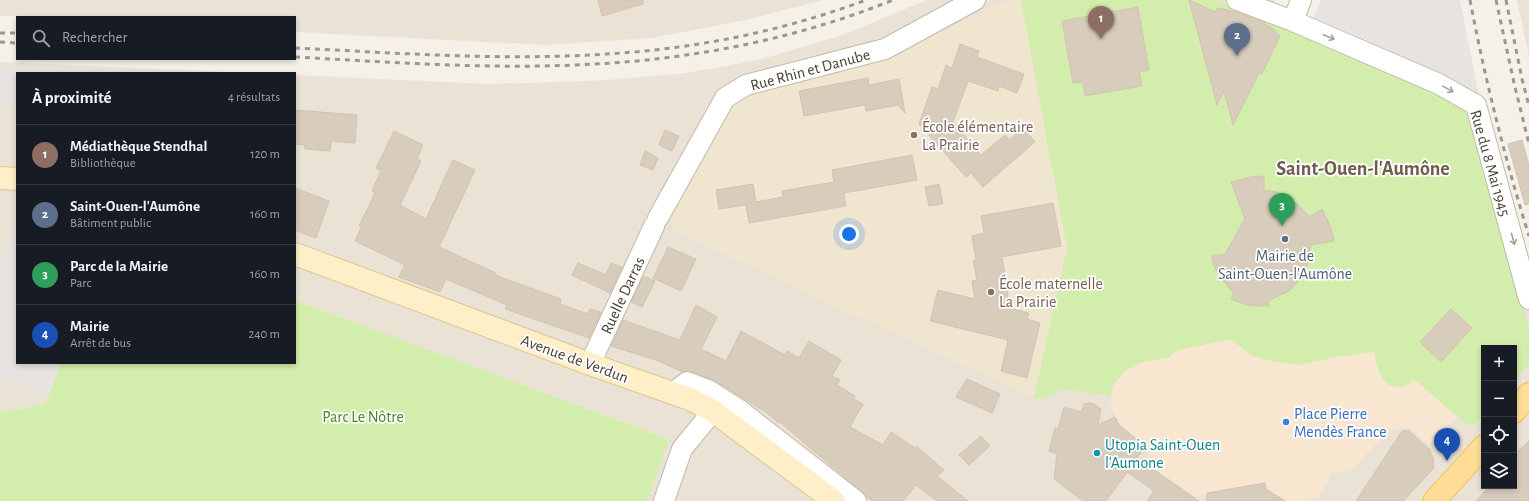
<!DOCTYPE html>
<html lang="fr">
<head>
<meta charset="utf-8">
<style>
  :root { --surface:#171b24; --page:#242831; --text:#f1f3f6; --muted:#9ea1a6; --line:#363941; --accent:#d93025 }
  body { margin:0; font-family:"Alegreya Sans",sans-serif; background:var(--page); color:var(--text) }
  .controls { position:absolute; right:12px; bottom:12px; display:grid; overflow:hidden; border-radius:0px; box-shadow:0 2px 6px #0003 }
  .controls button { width:36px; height:36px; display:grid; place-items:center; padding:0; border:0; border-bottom:1px solid var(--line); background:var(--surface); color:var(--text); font:20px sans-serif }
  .you { position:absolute; left:849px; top:234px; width:14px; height:14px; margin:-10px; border:3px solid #fff; border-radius:50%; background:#1a73e8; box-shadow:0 0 0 6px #1a73e833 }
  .badge { display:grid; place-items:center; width:26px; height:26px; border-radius:50%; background:var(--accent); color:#fff; font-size:13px; font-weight:700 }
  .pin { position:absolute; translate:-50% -33px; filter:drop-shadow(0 1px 2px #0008) }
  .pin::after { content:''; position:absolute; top:21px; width:14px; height:12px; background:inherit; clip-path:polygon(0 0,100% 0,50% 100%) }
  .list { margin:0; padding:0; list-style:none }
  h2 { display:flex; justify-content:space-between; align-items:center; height:52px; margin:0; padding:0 16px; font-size:17px }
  h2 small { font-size:13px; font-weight:400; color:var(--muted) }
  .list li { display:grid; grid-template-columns:26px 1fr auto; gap:12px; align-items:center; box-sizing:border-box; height:60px; padding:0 16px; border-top:1px solid var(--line) }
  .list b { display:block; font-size:15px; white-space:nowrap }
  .list p { margin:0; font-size:13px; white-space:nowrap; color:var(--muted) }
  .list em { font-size:13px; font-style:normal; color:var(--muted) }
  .icon { flex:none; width:22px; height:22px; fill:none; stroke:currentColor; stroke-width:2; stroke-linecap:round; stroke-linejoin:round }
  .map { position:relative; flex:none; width:1529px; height:501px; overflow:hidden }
  .search { position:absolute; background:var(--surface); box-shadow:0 2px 6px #0003; left:16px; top:16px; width:280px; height:44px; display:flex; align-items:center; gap:10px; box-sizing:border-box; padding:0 14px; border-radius:0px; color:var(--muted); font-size:15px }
  .panel { position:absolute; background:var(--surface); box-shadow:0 2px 6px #0003; left:16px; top:72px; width:280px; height:292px; border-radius:0px }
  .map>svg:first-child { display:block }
  .residential { fill:#eae2d5; fill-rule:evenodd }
  .commercial { fill:#f9e6d1 }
  .education { fill:#f0e6d0 }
  .green { fill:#d3eeac }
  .parking { fill:#e6e3e0 }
  .building { fill:#d8ccbc; stroke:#d4c3ae }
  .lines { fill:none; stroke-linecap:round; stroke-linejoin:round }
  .minor-casing { stroke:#c2b8a9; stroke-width:22 }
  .secondary-casing { stroke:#ddc695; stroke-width:24 }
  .primary-casing { stroke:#f0bd5b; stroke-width:24 }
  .minor { stroke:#fff; stroke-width:20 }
  .secondary { stroke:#ffefc8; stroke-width:22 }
  .primary { stroke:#ffdd97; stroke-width:22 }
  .rail { stroke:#979797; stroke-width:3; stroke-dasharray:5 5; stroke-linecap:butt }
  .oneway { stroke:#a4a09a }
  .education-dot { fill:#8d6e63; stroke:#fff; stroke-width:1.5 }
  .service-dot { fill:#5c6f8a; stroke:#fff; stroke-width:1.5 }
  .shop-dot { fill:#3f7fe0; stroke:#fff; stroke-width:1.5 }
  .culture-dot { fill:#0f9aa8; stroke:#fff; stroke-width:1.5 }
  .labels { text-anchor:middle; stroke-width:3.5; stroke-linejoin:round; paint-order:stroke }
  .street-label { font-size:16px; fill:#4a4135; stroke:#fff }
  .education-label { font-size:16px; fill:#785e54; stroke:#fff; text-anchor:start }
  .service-label { font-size:16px; fill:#4e5e75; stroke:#fff }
  .shop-label { font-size:16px; fill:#366cbe; stroke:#fff; text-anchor:start }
  .park-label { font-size:16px; fill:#4a8222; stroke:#fff }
  .culture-label { font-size:16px; fill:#0d838f; stroke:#fff; text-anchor:start }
  .district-label { font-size:20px; font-weight:bold; fill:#6e5e4b; stroke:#fff }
</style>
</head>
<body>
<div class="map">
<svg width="1529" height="501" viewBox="0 0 1529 501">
  <rect width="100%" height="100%" fill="#f5f1e8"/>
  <path class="residential" d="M0 0H824L745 20 652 38 544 45 295 32V17L0 16Z
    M927 0H1275L1274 3 1381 46 1479 97 1529 276V501H647L669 439 295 300V75L488 84 592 81 680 74 759 60 840 36ZM1484 348H1514V486H1484Z
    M1517 0H1529V57Z
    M0 62 250 73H17V363H61L46 403 0 413Z"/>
  <path class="commercial" d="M1231 339 1251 355 1321 361 1335 357 1375 352 1381 376 1409 385 1414 378 1458 417 1429 445 1410 428 1391 429 1353 468 1331 474 1319 497 1302 501H1285L1266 489 1265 483 1192 496 1150 467 1146 446 1120 426 1111 406V396L1113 385 1125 371 1139 363 1169 357 1176 351 1188 348Z"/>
  <path class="education" d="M1009 0H1021L1067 249 1034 398 789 285V284L674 231 670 212 674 198 686 193 728 107 749 92 889 55Z"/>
  <path class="green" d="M1021 0H1216L1371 57 1468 110 1519 297 1529 329V364L1514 381V348H1484V414L1473 427 1458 417 1414 379C1404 389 1391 391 1382 377 1377 371 1376 359 1374 352L1335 357 1299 365 1271 361 1251 355 1231 339 1188 348 1176 351 1169 357 1139 363 1125 371 1113 385 1111 396 1065 389 1044 398H1034L1067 248Z
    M295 300 669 439 647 501H0V413L46 403 61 363H295Z"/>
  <path class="parking" d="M1321 0H1460L1479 97 1381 46 1314 18Z
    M0 68 97 73H17V104L0 105Z
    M16 221 17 363H60L49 395 0 378V267Z"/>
  <path class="building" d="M598 0H643V4L602 16Z
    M1189 0 1215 12 1217 8 1229 10 1261 21 1273 29 1280 36 1262 74 1259 73 1233 125 1224 91 1217 105Z
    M1138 7 1149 70 1139 72 1142 86 1085 96 1083 82 1073 83 1062 21Z
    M960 44 979 51 977 57 1024 74 1017 93 999 86 998 91 968 81 953 122 981 155 1005 135 1009 140 1023 128 1035 142 983 187 971 173 966 177 919 124 932 87 938 89 946 65 952 68Z
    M868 78 869 85 899 79 905 113 898 105 866 111 865 105 804 116 799 91Z
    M295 110 357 115 355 143 331 141 330 151 305 149V145L295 144Z
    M665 130 679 136 672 151 659 145Z
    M394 131 423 145 417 159 421 161 400 205 426 219 453 160 475 170 439 247 496 273 495 275 561 299 560 304 588 314 590 309 601 312 589 338 505 309 507 305 446 279 440 292 399 277 405 265 355 241 361 228 359 226 375 193 372 191 381 171 376 168Z
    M1522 140 1529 165V204L1525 205 1508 144Z
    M645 151 658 158 653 170 640 165Z
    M912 155 917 180 844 193 846 206 749 223 746 205 719 209 716 190 753 184 756 202 783 197 782 191 834 182 832 170Z
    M1264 176V190L1276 192 1287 197 1298 205 1310 217 1322 209 1331 228 1334 241 1311 245 1307 266 1298 282 1289 291 1268 301 1269 306H1259L1247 305 1231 299 1234 294 1219 276 1213 264 1212 256 1225 254 1245 219 1231 182 1251 177Z
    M939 184 943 204 929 206 925 187Z
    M295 188 329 201 316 238 295 230Z
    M1053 203 1061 246 1002 257 1008 294 1005 307 1029 313 1027 319 1040 323 1027 378 1001 371 1008 340 930 321 938 290 975 299 972 281 977 280 973 260H976L972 236 984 233 981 216Z
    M668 247 696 259 681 291 653 278Z
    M578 263 606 275 611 263 622 267 610 293 572 275Z
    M643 276 655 281 642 307 631 302Z
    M696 305 717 317 701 349 726 361 741 331 785 355 787 351 799 358 809 341 841 360 832 376 840 380 837 385 855 396 854 399 863 404 850 427 883 445 891 432 915 448 917 447 944 470 937 476 968 501H937L916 485 903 501H872L780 422 779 423 767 413 714 380 691 371 683 372 656 360 611 346 623 320 680 340Z
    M1451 309 1472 328 1441 362 1420 342Z
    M967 379 1000 394 992 413 956 397Z
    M1090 403 1094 404 1101 409 1098 425 1115 417 1120 426 1146 446 1137 458 1199 501H1147L1154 491 1127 472 1106 501H1083L1054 479 1057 454 1049 451 1055 428 1058 429 1064 407 1082 412 1084 404Z
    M1402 431H1409L1430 450 1431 454 1433 457 1434 468 1403 501H1356Z
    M981 436 990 446 969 465 959 455Z
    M1529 441V501H1476L1490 486H1514V455Z
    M1265 483 1266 489 1285 501H1207V493Z"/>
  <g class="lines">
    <defs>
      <path id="minor" d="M1237 0 1293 21 1439 84 1476 105 1529 299
        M1293 21 1301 0
        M658 218 725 98 746 85 885 49 975 0
        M590 364 654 226
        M673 393 687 382 708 390 738 409 856 501
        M664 501 682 449 713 411"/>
      <path id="secondary" d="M0 178 17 179
        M295 254 590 364 692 400 713 411 834 501"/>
      <path id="primary" d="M1514 412 1529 394
        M1434 501 1484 446"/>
    </defs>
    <use href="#minor" class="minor-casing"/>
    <use href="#secondary" class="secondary-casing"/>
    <use href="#primary" class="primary-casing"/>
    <use href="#minor" class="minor"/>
    <use href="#secondary" class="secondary"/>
    <use href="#primary" class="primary"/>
    <path class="rail" d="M1470 0C1485 79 1505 159 1529 236
      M1496 0 1514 83 1529 144
      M1506 0 1522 79 1529 106
      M0 33H17
      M0 42 17 43
      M295 48C398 53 503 61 606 54 695 49 783 31 866 0
      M295 57C388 62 482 69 575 65 684 61 791 41 893 0"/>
  </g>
  <defs><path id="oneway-shaft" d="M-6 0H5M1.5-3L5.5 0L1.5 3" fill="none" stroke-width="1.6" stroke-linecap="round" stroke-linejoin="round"/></defs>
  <g class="oneway">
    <use href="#oneway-shaft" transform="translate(1329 37) rotate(23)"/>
    <use href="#oneway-shaft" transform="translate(1448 89) rotate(29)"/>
    <use href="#oneway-shaft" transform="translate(1513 239) rotate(75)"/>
  </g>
  <g class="education-dot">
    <circle cx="914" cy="135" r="4"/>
    <circle cx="991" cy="292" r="4"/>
  </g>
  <circle class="service-dot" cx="1285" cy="239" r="4"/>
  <circle class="shop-dot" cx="1286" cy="422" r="4"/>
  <circle class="culture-dot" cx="1097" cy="453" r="4"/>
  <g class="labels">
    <g class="street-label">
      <text transform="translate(810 69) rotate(-15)" y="6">Rue Rhin et Danube</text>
      <text transform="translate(1491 163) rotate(74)" y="6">Rue du 8 Mai 1945</text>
      <text transform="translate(622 295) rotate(-65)" y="6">Ruelle Darras</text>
      <text transform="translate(575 358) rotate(20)" y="6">Avenue de Verdun</text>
    </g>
    <g class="education-label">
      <text x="922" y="132">École élémentaire<tspan x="922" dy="18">La Prairie</tspan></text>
      <text x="999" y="289">École maternelle<tspan x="999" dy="18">La Prairie</tspan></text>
    </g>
    <g class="service-label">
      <text x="1285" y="261">Mairie de<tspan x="1285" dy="18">Saint-Ouen-l'Aumône</tspan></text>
    </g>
    <g class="shop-label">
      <text x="1294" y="419">Place Pierre<tspan x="1294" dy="18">Mendès France</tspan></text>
    </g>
    <g class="park-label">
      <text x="363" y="422">Parc Le Nôtre</text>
    </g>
    <g class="culture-label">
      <text x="1105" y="450">Utopia Saint-Ouen<tspan x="1105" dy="18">l'Aumone</tspan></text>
    </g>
    <g class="district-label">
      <text x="1363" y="175">Saint-Ouen-l'Aumône</text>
    </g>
  </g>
</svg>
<div class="controls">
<button>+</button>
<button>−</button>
<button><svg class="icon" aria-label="locate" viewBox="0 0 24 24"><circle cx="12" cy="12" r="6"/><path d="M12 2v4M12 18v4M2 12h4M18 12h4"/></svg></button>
<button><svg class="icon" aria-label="layers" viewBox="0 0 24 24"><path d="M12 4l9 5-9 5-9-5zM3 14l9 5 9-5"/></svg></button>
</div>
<div class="you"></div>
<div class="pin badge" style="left:1101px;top:39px;background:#8d6e63">1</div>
<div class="pin badge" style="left:1237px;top:56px;background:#5c6f8a">2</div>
<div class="pin badge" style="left:1282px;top:226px;background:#2e9e5b">3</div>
<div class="pin badge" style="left:1447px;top:461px;background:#1a4fb4">4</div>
<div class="search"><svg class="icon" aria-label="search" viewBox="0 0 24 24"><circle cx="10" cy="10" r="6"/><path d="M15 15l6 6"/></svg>Rechercher</div>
<section class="panel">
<h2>À proximité<small>4 résultats</small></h2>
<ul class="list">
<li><span class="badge" style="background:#8d6e63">1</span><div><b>Médiathèque Stendhal</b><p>Bibliothèque</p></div><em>120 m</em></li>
<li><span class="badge" style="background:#5c6f8a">2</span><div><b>Saint-Ouen-l'Aumône</b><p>Bâtiment public</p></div><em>160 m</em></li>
<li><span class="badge" style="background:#2e9e5b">3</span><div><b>Parc de la Mairie</b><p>Parc</p></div><em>160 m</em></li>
<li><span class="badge" style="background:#1a4fb4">4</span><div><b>Mairie</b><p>Arrêt de bus</p></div><em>240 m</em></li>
</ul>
</section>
</div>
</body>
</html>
